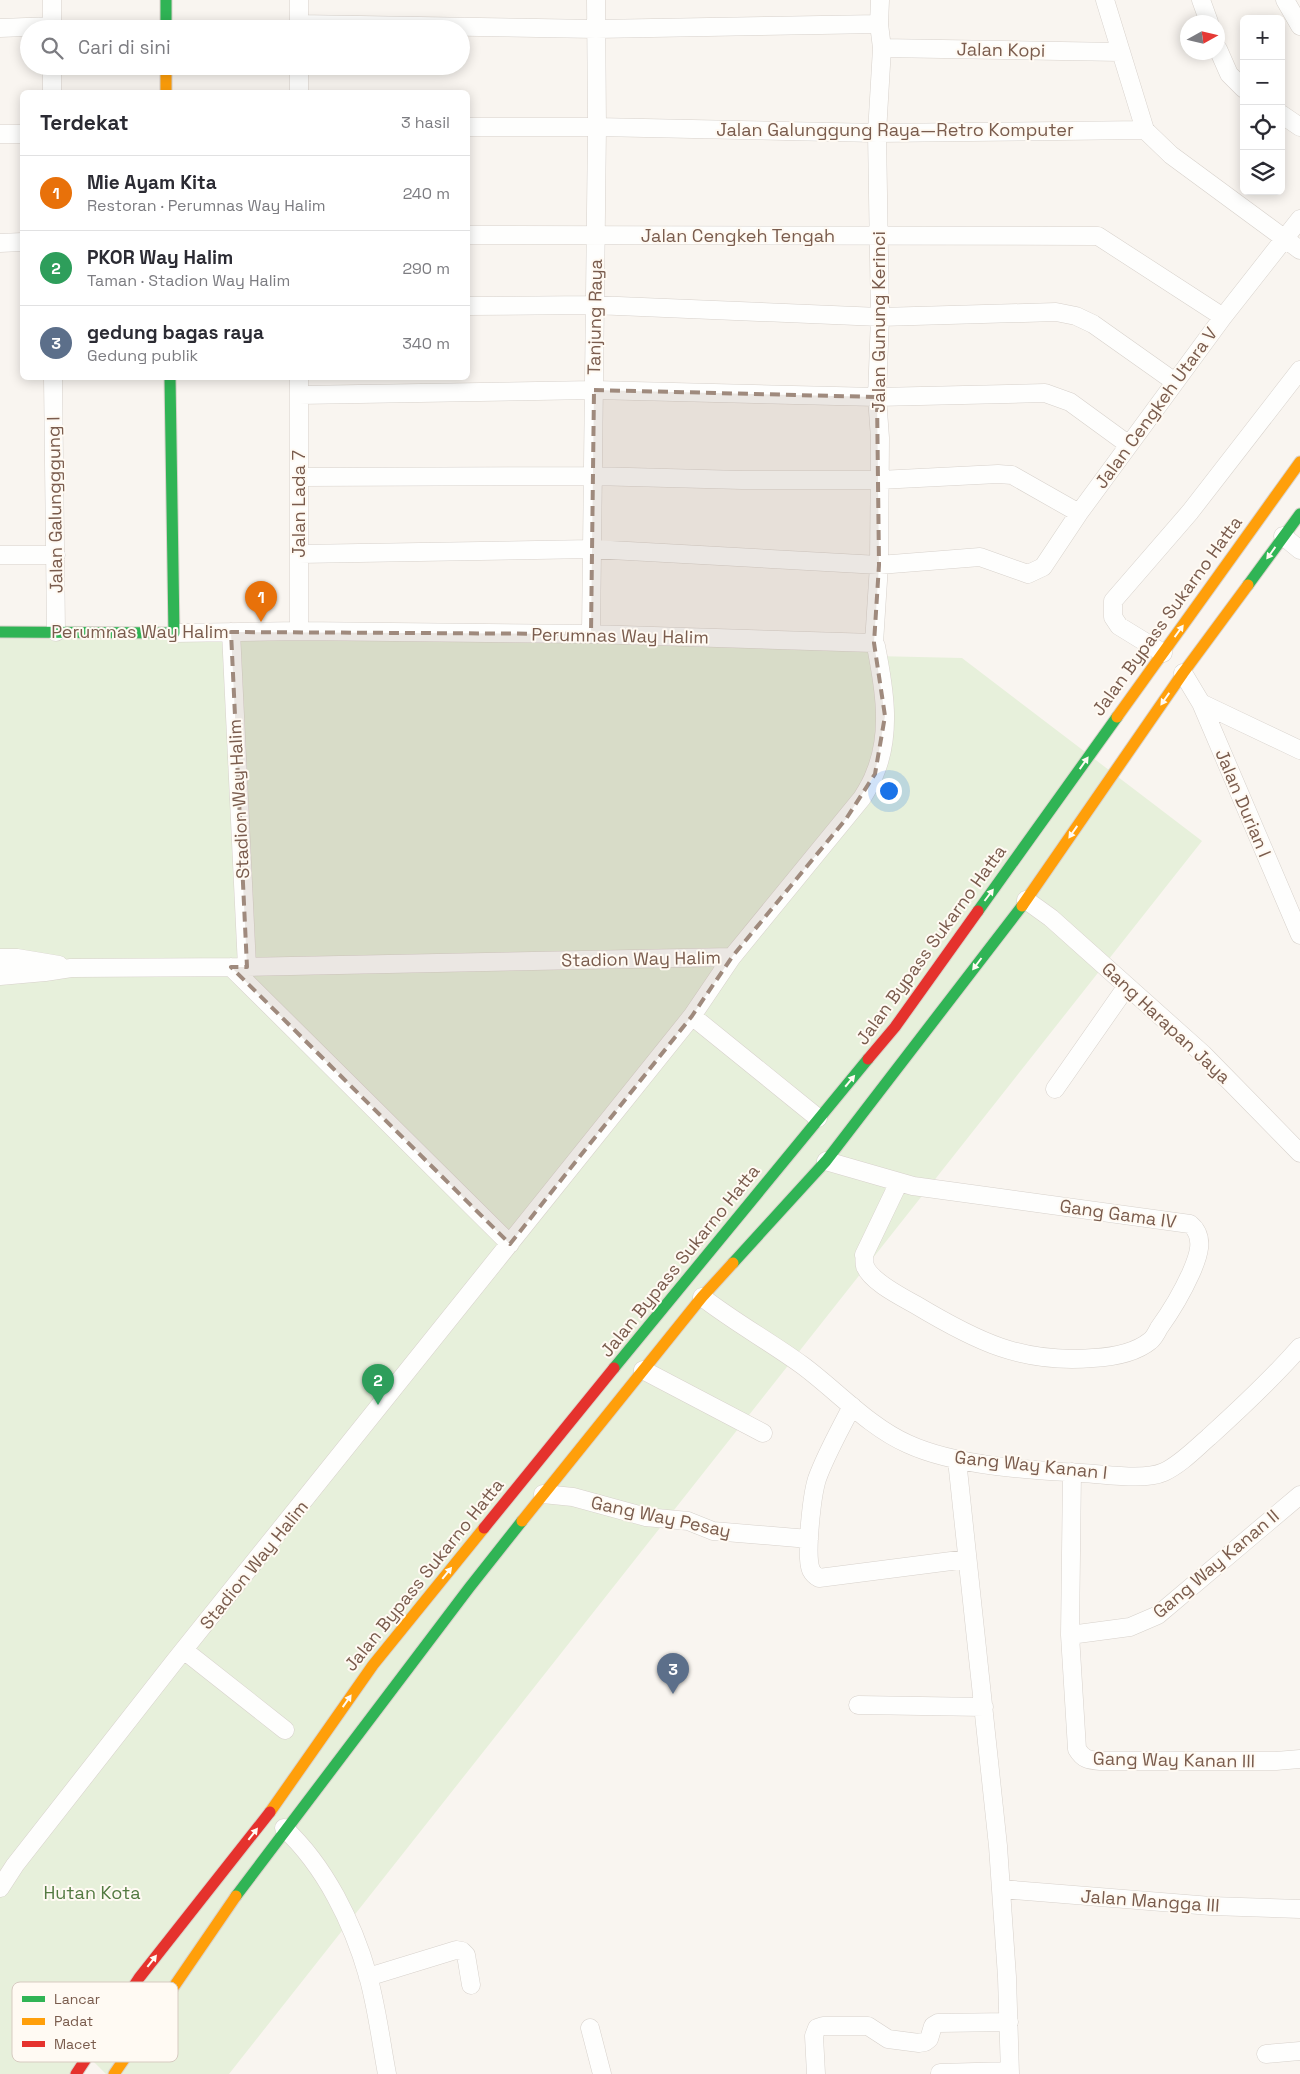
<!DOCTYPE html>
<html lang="id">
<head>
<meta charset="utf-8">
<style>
  :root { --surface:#fff; --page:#f2f2f3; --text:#2b2b33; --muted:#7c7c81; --line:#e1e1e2; --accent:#1a73e8 }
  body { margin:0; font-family:"Space Grotesk",sans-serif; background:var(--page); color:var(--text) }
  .controls { position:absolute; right:15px; top:15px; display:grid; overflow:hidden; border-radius:8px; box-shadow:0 2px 12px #0003 }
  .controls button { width:45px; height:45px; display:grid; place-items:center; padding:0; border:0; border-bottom:1px solid var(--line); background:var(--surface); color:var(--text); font:25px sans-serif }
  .compass { position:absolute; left:1180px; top:15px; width:45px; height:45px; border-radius:50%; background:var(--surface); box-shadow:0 2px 12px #0003; rotate:82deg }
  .you { position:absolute; left:888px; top:790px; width:18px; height:18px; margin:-12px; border:4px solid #fff; border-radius:50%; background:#1a73e8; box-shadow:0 0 0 8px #1a73e833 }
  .badge { display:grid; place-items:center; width:32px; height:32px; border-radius:50%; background:var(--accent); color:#fff; font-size:16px; font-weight:700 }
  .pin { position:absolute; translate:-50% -41px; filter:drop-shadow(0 1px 2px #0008) }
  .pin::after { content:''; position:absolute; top:26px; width:18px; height:15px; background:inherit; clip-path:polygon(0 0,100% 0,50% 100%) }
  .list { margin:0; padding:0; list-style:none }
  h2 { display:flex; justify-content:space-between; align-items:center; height:65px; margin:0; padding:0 20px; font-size:21px }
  h2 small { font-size:16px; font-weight:400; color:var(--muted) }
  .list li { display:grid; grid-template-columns:32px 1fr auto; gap:15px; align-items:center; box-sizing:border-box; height:75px; padding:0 20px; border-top:1px solid var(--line) }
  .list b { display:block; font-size:19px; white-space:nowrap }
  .list p { margin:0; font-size:16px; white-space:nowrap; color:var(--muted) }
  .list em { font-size:16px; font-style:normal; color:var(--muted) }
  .icon { flex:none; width:28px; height:28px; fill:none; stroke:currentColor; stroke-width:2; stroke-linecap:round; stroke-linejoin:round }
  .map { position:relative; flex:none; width:1300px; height:2074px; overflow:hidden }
  .search { position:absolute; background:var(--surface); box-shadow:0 2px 12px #0003; left:20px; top:20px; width:450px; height:55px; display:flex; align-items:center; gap:12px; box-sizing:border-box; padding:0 18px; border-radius:28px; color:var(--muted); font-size:19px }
  .panel { position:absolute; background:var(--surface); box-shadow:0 2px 12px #0003; left:20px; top:90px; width:450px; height:290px; border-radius:8px }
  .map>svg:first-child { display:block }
  .green { fill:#e7f0db }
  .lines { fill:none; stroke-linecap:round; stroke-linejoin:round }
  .street-casing { stroke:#d7d1cb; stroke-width:19 }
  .fast-casing { stroke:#d9d2cb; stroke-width:13 }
  .slow-casing { stroke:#d9d2cb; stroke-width:13 }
  .jam-casing { stroke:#d9d2cb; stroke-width:13 }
  .street { stroke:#fefefd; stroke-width:18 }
  .fast { stroke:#30b455; stroke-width:11 }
  .slow { stroke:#ff9f0a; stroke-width:11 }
  .jam { stroke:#e5322d; stroke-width:11 }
  .oneway { fill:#fffaf3 }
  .marked { fill:#9f8a7d; fill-opacity:0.2; stroke:#9f8a7d; stroke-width:4; stroke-dasharray:10 6; stroke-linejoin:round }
  .labels { text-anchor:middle; stroke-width:4; stroke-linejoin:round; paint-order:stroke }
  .street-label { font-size:18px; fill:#7a5c4d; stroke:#fffaf3 }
  .park-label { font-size:18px; fill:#537a41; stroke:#fffaf3 }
  .key { fill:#fffaf3; stroke:#d7cbc1; stroke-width:1 }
  .key-label { font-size:14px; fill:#7a5c4d }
</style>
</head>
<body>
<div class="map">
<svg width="1300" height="2074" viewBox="0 0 1300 2074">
  <rect width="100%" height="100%" fill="#f9f5f0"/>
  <path class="green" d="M0 630 855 633 868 636 875 656 962 658 1202 841 229 2074H106L91 2059 81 2074H0Z"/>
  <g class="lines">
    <defs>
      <path id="street" d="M299 0V29
        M1105 0 1145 130
        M1201 0 1209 22
        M1285 0 1300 26
        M299 24 596 29 879 24
        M0 28 52 26
        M52 29V0
        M882 48 1121 52
        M1218 49 1229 74 1244 89
        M299 66V92
        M52 92V66
        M1281 114 1300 127
        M468 127H597L877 133 1145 130 1171 155 1300 250
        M0 134H22
        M468 235 1098 236 1223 317
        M0 243 22 242
        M468 306 594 305 880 317 1056 312 1076 316 1093 324 1175 382
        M53 378 56 632
        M299 395 594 390 877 397 1045 393 1070 402 1129 445
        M299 477 592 476 742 480H879L998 474 1012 475 1079 513
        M1283 536 1300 550
        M299 554 592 549 879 565 980 557 1028 574 1043 567 1079 513 1223 317 1300 219
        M0 555H56
        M299 631V378
        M231 632 247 967
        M174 633 299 631 591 634 874 643
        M591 634 597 127 596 0
        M874 643 879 565 880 438 877 397 880 317 877 133 882 48 879 24 880 0
        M1163 653 1119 626 1113 617V601L1190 512 1300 370
        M1183 673 1201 703 1300 935
        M1201 703 1300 750
        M1026 900 1051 918 1203 1054 1300 1153
        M0 958H17L59 965
        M231 967 510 1244
        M0 976 45 972 71 968 247 967 732 957
        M692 1016 818 1118
        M1055 1089 1127 986
        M826 1161 913 1186 1190 1224C1206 1237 1198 1257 1191 1273 1182 1293 1172 1310 1159 1328 1157 1332 1154 1338 1150 1341 1135 1353 1112 1357 1093 1358 1022 1364 976 1341 916 1305 902 1297 871 1282 865 1266 864 1263 865 1258 864 1255L899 1182
        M702 1297C734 1322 769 1341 802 1365 836 1390 869 1427 908 1444 956 1466 1029 1470 1082 1473 1105 1474 1144 1481 1164 1472 1181 1464 1195 1449 1209 1437 1241 1408 1272 1379 1300 1347
        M643 1370 763 1433
        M852 1406C840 1430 826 1454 817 1479 812 1495 805 1555 811 1570 813 1574 815 1576 819 1578L967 1559
        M957 1460 998 1846 1007 1977 1010 2074
        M1072 1472 1070 1635 1077 1749C1083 1759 1088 1760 1100 1761H1276L1300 1759
        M543 1494 573 1497 646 1517 688 1521 713 1531 809 1539
        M1070 1635 1130 1627 1158 1615 1300 1495
        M185 1651 285 1730
        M858 1705 984 1707
        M284 1828C325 1866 353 1923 368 1976 377 2008 381 2042 387 2074
        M0 1888 15 1865 174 1662 692 1016 732 957 862 798C867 790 872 782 875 773 892 733 884 687 876 646L874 643
        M1001 1889 1211 1906 1300 1909
        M368 1977 456 1950 462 1951 466 1955 471 1985
        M590 2028 602 2074
        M1266 2054 1300 2051
        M940 2073 1010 2071
        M816 2074 814 2036 817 2028 823 2026H868L888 2039 919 2043 925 2042 929 2039 933 2026 938 2023 1009 2022"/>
      <path id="fast" d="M166 0V29
        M1248 585 1300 514
        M0 632 174 633 170 378
        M978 911 1117 717
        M733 1263 826 1161 1022 906
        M614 1368 868 1059
        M236 1896 469 1588 522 1521"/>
      <path id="slow" d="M166 66V92
        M1117 717 1300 462
        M1022 906 1183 673 1248 585
        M522 1521 702 1297 733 1263
        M270 1812 373 1665 484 1528
        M114 2074 236 1896"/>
      <path id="jam" d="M868 1059 895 1027 978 911
        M484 1528 614 1368
        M76 2074 139 1978 270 1812"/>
    </defs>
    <use href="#street" class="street-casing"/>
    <use href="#fast" class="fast-casing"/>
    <use href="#slow" class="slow-casing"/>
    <use href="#jam" class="jam-casing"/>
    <use href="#street" class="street"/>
    <use href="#fast" class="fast"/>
    <use href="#slow" class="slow"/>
    <use href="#jam" class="jam"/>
  </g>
  <defs><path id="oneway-solid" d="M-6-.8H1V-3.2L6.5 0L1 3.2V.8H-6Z" transform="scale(1.25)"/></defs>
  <g class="oneway">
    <use href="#oneway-solid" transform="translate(1271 553) rotate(126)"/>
    <use href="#oneway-solid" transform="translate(1179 631) rotate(-54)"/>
    <use href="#oneway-solid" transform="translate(1165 699) rotate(125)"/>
    <use href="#oneway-solid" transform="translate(1084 763) rotate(-55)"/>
    <use href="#oneway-solid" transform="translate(1073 832) rotate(125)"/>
    <use href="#oneway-solid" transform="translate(989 895) rotate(-53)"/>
    <use href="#oneway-solid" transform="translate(977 964) rotate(127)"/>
    <use href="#oneway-solid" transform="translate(850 1081) rotate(-50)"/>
    <use href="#oneway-solid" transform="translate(447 1573) rotate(-51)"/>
    <use href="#oneway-solid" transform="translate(347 1701) rotate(-55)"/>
    <use href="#oneway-solid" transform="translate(253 1834) rotate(-52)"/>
    <use href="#oneway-solid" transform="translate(152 1961) rotate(-52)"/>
  </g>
  <path class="marked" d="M594 390 877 397 879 565 874 643 885 716 875 774 846 819 732 957 692 1016 510 1244 231 967H247L231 632 591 634Z"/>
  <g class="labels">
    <g class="street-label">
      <text transform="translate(1001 50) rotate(1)" y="6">Jalan Kopi</text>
      <text x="895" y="136">Jalan Galunggung Raya—Retro Komputer</text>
      <text x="738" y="242">Jalan Cengkeh Tengah</text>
      <text transform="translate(595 317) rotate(-89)" y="6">Tanjung Raya</text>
      <text transform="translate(879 322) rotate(-90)" y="6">Jalan Gunung Kerinci</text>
      <text transform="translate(1156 408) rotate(-54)" y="6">Jalan Cengkeh Utara V</text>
      <text transform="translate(299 504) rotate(-90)" y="6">Jalan Lada 7</text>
      <text transform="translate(55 505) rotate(-91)" y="6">Jalan Galungggung I</text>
      <text transform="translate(1167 616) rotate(-54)" y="6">Jalan Bypass Sukarno Hatta</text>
      <text x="140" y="638">Perumnas Way Halim</text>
      <text transform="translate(620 636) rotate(1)" y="6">Perumnas Way Halim</text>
      <text transform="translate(239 799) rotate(-93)" y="6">Stadion Way Halim</text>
      <text transform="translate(1243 803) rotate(67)" y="6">Jalan Durian I</text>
      <text transform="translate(931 945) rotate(-54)" y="6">Jalan Bypass Sukarno Hatta</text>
      <text transform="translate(641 959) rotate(-1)" y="6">Stadion Way Halim</text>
      <text transform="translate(1166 1023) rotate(43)" y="6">Gang Harapan Jaya</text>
      <text transform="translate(1118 1214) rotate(8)" y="6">Gang Gama IV</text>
      <text transform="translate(680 1261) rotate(-51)" y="6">Jalan Bypass Sukarno Hatta</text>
      <text transform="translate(1031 1465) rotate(6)" y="6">Gang Way Kanan I</text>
      <text transform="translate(661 1517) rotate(12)" y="6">Gang Way Pesay</text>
      <text transform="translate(1216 1564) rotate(-40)" y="6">Gang Way Kanan II</text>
      <text transform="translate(254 1565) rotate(-51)" y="6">Stadion Way Halim</text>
      <text transform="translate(424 1575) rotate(-51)" y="6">Jalan Bypass Sukarno Hatta</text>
      <text transform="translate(1174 1760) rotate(1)" y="6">Gang Way Kanan III</text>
      <text transform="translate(1150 1901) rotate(4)" y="6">Jalan Mangga III</text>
    </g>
    <g class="park-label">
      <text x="92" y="1899">Hutan Kota</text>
    </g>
  </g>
  <rect x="12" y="1982" width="166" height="80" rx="8" class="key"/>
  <rect x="22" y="1996" width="23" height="6" fill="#30b455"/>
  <rect x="22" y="2018" width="23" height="7" fill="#ff9f0a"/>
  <rect x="22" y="2041" width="23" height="6" fill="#e5322d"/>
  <g class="key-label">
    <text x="54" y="2004">Lancar</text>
    <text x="54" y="2026">Padat</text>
    <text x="54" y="2049">Macet</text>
  </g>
</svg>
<div class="controls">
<button>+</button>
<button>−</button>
<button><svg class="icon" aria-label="locate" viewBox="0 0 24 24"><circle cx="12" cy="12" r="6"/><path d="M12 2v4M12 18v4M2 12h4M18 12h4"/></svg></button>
<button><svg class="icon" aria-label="layers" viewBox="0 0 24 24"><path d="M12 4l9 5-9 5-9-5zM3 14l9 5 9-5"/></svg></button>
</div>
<svg class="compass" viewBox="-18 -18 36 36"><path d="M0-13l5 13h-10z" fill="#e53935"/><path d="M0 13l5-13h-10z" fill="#7c7c81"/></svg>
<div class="you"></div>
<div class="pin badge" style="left:261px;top:622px;background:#e8710a">1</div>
<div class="pin badge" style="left:378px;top:1405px;background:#2e9e5b">2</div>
<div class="pin badge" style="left:673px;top:1694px;background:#5c6f8a">3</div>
<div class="search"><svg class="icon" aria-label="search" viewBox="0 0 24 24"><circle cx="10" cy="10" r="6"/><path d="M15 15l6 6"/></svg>Cari di sini</div>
<section class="panel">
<h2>Terdekat<small>3 hasil</small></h2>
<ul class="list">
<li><span class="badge" style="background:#e8710a">1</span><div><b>Mie Ayam Kita</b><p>Restoran · Perumnas Way Halim</p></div><em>240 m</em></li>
<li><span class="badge" style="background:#2e9e5b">2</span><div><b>PKOR Way Halim</b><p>Taman · Stadion Way Halim</p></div><em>290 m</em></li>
<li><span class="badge" style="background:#5c6f8a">3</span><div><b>gedung bagas raya</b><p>Gedung publik</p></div><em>340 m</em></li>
</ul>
</section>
</div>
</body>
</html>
